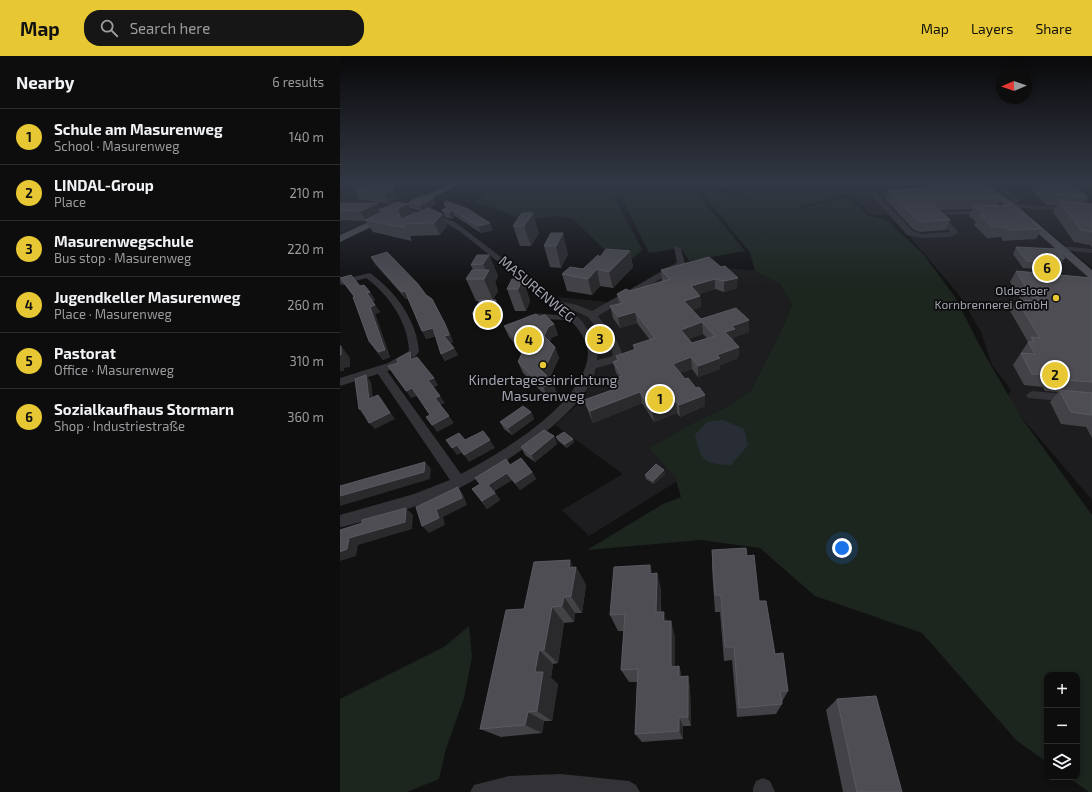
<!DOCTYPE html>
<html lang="en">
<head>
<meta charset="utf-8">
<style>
  :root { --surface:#0d0d0e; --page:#161617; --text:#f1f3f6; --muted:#9a9c9e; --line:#2d2d2e; --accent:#e7c834 }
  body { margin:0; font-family:"Exo 2",sans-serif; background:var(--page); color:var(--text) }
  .controls { position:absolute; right:12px; bottom:12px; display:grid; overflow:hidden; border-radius:8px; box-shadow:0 2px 6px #0003 }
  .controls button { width:36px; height:36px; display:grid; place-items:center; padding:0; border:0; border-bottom:1px solid var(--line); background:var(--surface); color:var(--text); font:20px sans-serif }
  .compass { position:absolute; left:656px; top:12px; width:36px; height:36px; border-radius:50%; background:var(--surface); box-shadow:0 2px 6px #0003; rotate:268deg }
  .you { position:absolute; left:502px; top:492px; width:14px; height:14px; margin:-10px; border:3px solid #fff; border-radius:50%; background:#1a73e8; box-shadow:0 0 0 6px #1a73e833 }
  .badge { display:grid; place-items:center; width:26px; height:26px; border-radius:50%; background:var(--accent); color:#111; font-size:13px; font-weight:700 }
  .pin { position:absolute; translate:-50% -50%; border:2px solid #fff; box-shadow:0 1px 4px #0006 }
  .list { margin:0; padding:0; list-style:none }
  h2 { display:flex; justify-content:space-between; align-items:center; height:52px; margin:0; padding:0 16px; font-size:17px }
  h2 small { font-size:13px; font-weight:400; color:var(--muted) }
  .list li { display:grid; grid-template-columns:26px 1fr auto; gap:12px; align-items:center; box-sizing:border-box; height:56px; padding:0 16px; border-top:1px solid var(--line) }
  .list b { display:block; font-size:15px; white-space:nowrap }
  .list p { margin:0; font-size:13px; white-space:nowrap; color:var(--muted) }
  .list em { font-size:13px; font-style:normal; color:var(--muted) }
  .icon { flex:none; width:22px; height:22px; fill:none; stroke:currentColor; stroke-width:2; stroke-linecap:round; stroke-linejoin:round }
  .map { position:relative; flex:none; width:752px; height:736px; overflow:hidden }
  header { display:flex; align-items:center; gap:24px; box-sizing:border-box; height:56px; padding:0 20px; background:var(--accent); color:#111 }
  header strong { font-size:19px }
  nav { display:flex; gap:22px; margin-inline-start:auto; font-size:14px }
  .search { width:280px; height:36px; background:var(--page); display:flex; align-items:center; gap:10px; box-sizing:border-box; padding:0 14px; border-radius:16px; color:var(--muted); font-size:15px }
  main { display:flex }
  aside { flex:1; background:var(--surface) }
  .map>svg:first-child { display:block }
  .built { fill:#1d1d1f }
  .green { fill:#1d251f }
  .water { fill:#282d35 }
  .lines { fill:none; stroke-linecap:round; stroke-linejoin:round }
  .stream { stroke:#282d35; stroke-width:2 }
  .minor { fill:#323237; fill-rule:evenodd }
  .major { fill:#4e4f56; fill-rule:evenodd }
  .wall { fill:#424247; fill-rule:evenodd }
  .shaded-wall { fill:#2a2a2d }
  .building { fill:#4d4d53; stroke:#5a5b62; fill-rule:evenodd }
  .poi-dot { fill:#e7c834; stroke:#0c0c0d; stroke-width:1.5 }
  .labels { text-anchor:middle; stroke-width:3.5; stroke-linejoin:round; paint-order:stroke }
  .far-poi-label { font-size:12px; fill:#a3a5b2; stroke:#0c0c0d; text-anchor:end }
  .street-label { font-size:14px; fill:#a3a5b2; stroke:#0c0c0d }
  .poi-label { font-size:14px; fill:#a3a5b2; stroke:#0c0c0d }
</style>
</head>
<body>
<header>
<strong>Map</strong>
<div class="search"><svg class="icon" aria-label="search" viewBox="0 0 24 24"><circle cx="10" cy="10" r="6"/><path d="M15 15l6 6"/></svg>Search here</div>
<nav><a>Map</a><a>Layers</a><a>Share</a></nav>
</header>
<main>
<aside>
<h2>Nearby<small>6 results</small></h2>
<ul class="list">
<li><span class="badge">1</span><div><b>Schule am Masurenweg</b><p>School · Masurenweg</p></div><em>140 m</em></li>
<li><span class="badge">2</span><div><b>LINDAL-Group</b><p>Place</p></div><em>210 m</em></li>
<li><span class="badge">3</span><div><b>Masurenwegschule</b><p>Bus stop · Masurenweg</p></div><em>220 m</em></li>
<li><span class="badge">4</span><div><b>Jugendkeller Masurenweg</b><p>Place · Masurenweg</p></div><em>260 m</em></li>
<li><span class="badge">5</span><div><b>Pastorat</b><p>Office · Masurenweg</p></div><em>310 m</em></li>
<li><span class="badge">6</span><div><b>Sozialkaufhaus Stormarn</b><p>Shop · Industriestraße</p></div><em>360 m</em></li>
</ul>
</aside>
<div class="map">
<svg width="752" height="736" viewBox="0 0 752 736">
  <rect width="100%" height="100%" fill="#111112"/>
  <path class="built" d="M84 127H111L0 178 1 135 77 133Z
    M533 127H634L668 150 752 225V444L666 343 671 334 652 309 641 276 619 239 572 183 548 159H531L512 138 530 133Z
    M644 127 752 129V212L687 157Z
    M336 206 415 215 440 228 452 249 439 279 411 334 391 349 353 367 310 392 335 421 336 426 249 480 222 454 283 418 215 369 236 350 246 336 256 316 258 297 257 289 246 271 217 241 268 246Z"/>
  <path class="green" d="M10 127H83C65 136 29 133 8 134L5 132Z
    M140 127H362L373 135 407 142 384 127H532L529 132 460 151 464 152 508 140 527 159 547 164 583 198 615 241 641 292 681 361 752 459V736H749L728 721H737V619H707V706L677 685 582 577 475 540 420 492 361 484 247 494 323 448 341 441 335 421 309 392 353 367 391 349 411 334 439 279 452 249 440 228 415 215 410 197 360 134 354 130 284 138 275 142 302 194 293 202 269 198 233 163 216 160 186 164 135 146 144 138Z
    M352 131 405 195 349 205 341 192 309 197 281 140Z
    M129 570 132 601 124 642 106 693 99 723 67 736H0V643L104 591Z"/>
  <path class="water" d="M383 364 404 373 408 389 391 409C364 408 361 405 355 379L367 366Z"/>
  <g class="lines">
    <path class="stream" d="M733 132H752"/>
    <path class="minor" d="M364 127H401L383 132Z
      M648 131 664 132 681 145 673 148 752 153V157L670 151V149L665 147 673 144 661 135 646 134V132Z
      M532 137H536L573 175 582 178 610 176 594 158 598 156 647 154 650 156 647 158 602 159 617 174V178L609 181 582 182 567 179 532 139Z
      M61 152 99 160 115 166 219 245 237 249 252 255 337 207 334 190 341 192 345 208 258 260 277 285 283 299 278 306 256 312C248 359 142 423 101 441 69 454 35 462 2 471H0V459L74 438 110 424 38 318 0 330V322L48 307 69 295C68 266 49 239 26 222L2 229 0 228V224L30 217C55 235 77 264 79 296 71 307 59 311 47 315L121 418C160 397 245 348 248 298 248 285 238 272 230 264L196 263 187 269H181L179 267C191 252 209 260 225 259L118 174 100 164 59 155 58 154ZM228 252 248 261 268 286 252 280 242 265ZM256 288 272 295 273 299 270 301 257 304 258 297Z
      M720 190 752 193V197L723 194 719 192Z
      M692 335 752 340V348L688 342 686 339Z
      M221 718 289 725 296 729 300 736H130L134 729 169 720Z
      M423 722 430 725 435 736H413V732L416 725Z"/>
    <path class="major" d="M112 127H123L0 186V179Z
      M636 127H645L675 148 752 214V222L748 221 669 152Z"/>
  </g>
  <path class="wall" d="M577 127H618L661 142 658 149 702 173 696 183 663 185 661 181 647 182 634 169 636 166 629 160 632 153 599 154 610 164 606 174 580 176 574 174 546 144 548 134 591 132 592 131H582Z
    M694 127H711L713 129 748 141 744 147 752 148V192L750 189 734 186 713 156 717 149H707L691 134Z
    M14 133 58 141 49 148 19 143Z
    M94 141 96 147 94 148 95 149 86 153 102 158 107 170 100 179 70 180 72 185 33 176 26 165 0 164V147H38L41 153 68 148 73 158 82 155 72 153 69 146Z
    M104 149 153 174 141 177 115 160 112 163 105 161 102 154 106 152Z
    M182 157 199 177 191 190H180L173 170Z
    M211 177 228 198 221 212 210 211 204 190Z
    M676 191 725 202 720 210 714 209 711 214 683 212 673 198Z
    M290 195 293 211 273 232 260 230 252 239 227 235 222 218 243 213 260 201Z
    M149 199 158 220 155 226 158 235 153 244H156L159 252 152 265H136L132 258 140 245H136L126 223 133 214 131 209Z
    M31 201 92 243 109 275 113 286 110 287 114 292 118 299 105 305 101 298 96 280 86 283 68 243H66L35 208Z
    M369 201 397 232 384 236 375 233 359 238 360 240 361 251 352 254 361 263 409 276 394 281V284L393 285 399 291 398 302 380 309V313L358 321 352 313 340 317 365 350 340 361 337 357 314 366 302 347 253 367 248 355 244 344 272 334 270 324 279 321 276 317 273 306 277 304 276 300 294 294 293 289 310 284 297 267 280 272 273 262 270 250 279 248 277 238 323 225H322L321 214ZM363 278 367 282 352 287 348 283Z
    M676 215 752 222V382L746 371 721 368 710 346 718 336 705 335 703 331 684 329 673 309 688 286 670 255 677 244H681L670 226Z
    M0 222 20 230 30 236 35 244 32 245 40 256 35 258 50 301 43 304 29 285 14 241Z
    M183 223 190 245 186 255H175L167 233Z
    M199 261 214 268 218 279 211 282 210 286 215 291 219 302 211 319 208 321 217 337 208 342 183 317 178 306 182 296 169 281 164 270Z
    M191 356 194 363 172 379 164 373 160 366Z
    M214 380 217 388 195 406 185 399 181 391Z
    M216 381 233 383 234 386 227 392 218 385Z
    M170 409 192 416 196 423 180 434 172 424 154 435 160 444 147 453 132 433Z
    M324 414 325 418 314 428 306 423 305 419Z
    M372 494 407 500 419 545 435 598 448 635 442 646V648L436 658 397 661 392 604 384 605 380 556H375L372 513Z
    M310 509 312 518 317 517 321 535V556L335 580V610H339L342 621 348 620 350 632 351 670H343V683L302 686 295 678 297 626H289L281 614 284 575H278L270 559Z
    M236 511 246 529 242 557H235L234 566 224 567 218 607 213 608 211 622 218 628 212 665H204L202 677 161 681 140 673 184 553Z
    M497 643 562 736H503L486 654Z"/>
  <path class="shaded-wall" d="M54 132 58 141 49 148 44 139Z
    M94 141 96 147 94 148 95 149 83 155 80 149Z
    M38 147 41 154H39L41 158 25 164 26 165 20 155Z
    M68 148 74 160 64 168 57 153Z
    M112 154 115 160 112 163 109 157Z
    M193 157 199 177 191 190 184 170Z
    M102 158 107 170 100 179 94 167Z
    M150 167 153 174 141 177 138 170Z
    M223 177 228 198 221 212 216 190Z
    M290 195 293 211 273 232 269 216Z
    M149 199 158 220 155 226 158 235 153 244 144 223 147 217 143 208Z
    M257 213 260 230 252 239 248 223Z
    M398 222 397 232 384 236V225Z
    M183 223 190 245 186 255 178 233Z
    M375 223V233L351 241V230Z
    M65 235 69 242 66 243 62 236Z
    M30 236 35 244 32 245 27 237Z
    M360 240 361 251 344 256V245Z
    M156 244 159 252 152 265 148 258Z
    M35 249 40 256 35 258 50 301 43 304 38 296 30 251Z
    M295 256 297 267 280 272 278 261Z
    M409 264V276L394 281V284L385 288V276L392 270Z
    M362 266 363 278 341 285V274Z
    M105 268 109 275 113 286 109 288 104 280Z
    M214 268 218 279 211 282 208 291 204 280 208 271Z
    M93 272 98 279 86 283 82 275Z
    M1 290 10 302V311L4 312V315H0V299Z
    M215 291 219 302 211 319 204 323 199 312Z
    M399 291 398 302 380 309V313L358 321V310L377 299Z
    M114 292 118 299 105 305 101 298Z
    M70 296 75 303 71 304Z
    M351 301 352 313 334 319 333 308Z
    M26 319 31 326 34 349 29 343Z
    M94 322 98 329 93 332 88 324Z
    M213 326 217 337 208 342 203 331Z
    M72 332 77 340 71 342 66 335Z
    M300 336 302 347 253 367 250 355Z
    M38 339 43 345 55 363 35 373 29 367Z
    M365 339V350L340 361 339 349Z
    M100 340 105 347 100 349 95 342Z
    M336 345 337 357 314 366 312 355Z
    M19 353H21L26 359 24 360Z
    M191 356 194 363 172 379 168 372Z
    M109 360 114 367 97 376 92 369Z
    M214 380 217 388 195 406 191 399Z
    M233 383 234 386 227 392 225 388Z
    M150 384 155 392 129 406 124 399Z
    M117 389 122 397 117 399 112 392Z
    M85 406 91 413 90 423 0 450V440Z
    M324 414 325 418 314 428 313 425Z
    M192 416 196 423 180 434 175 427Z
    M167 417 172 424 153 436 148 429Z
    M118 431 123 438 127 449 103 461 105 469 89 477 82 470Z
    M155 437 160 444 147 453 142 445Z
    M66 452 73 459 72 473 18 489 16 500 0 505V496L9 482Z
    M230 504 235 514 236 511 246 529 242 557 231 540 229 512Z
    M310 509 315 528 310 518Z
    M317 517 321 535 320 572 316 556Z
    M224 541 235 557 234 566 222 550Z
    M212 551 224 567 218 607 204 594Z
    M324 556 328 572 323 565Z
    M331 565 335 580V623L331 611Z
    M199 594 213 608 211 622 218 628 212 665 197 655 195 616Z
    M339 610 342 623 339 621Z
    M348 620 350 632 351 670 348 661Z
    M188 656 204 665 202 677 185 669Z
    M339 661 343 670V683L339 675Z"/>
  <path class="building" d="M28 127H51L54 132 44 139 14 133Z
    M625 127H641L661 142 589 144 610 164 584 166 577 164 548 134 596 132 592 129Z
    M698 127H711L713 129H732L748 141 712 139Z
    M82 140 94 141 90 142 92 143 80 149 69 146Z
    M106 145 128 153 150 167 138 170 112 154 109 157 102 154 108 151 104 149Z
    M719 145 752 148V176L741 174Z
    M57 146 68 148 57 153 61 163 89 152 102 158 94 167 63 168 65 172 25 164 46 154H39Z
    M0 147H38L20 155 0 154Z
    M670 149 702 173 668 174 666 171H652L639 159H644L634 150Z
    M182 157H193L184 170H173Z
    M211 177H223L216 190H204Z
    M676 191 717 193 725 202H711L716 207 687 205Z
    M266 193 290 195 269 216 257 213 248 223 222 218 230 211 243 213 258 199 260 201Z
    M47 196 78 228 86 239 92 243 105 268 109 279 104 280 114 292 101 298 93 272 82 275 65 235 62 236 31 201Z
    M137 199H149L143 208 131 209Z
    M369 201 381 211 385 210 398 222 384 225 375 223 351 230 360 240 344 245 361 263 396 252 409 264 392 270 395 273 385 276 399 291 377 299 380 302 358 310 351 301 333 308 345 323 348 322 356 332 359 331 365 339 339 349 336 345 312 355 300 336 250 355 244 344 275 333 270 324 282 320 273 306 278 304 276 300 296 293 293 289 315 282 295 256 278 261 270 250 283 247 277 238 286 233 290 235 330 223 321 214ZM362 266 375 280 352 287 341 274Z
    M132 214H149L144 223H126Z
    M676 215 752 222V326L714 323 712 319 692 318 681 297 695 298 688 286H694L691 281 700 282 677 244 695 245Z
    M11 219 20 230 24 229 30 236 27 237 35 249 30 251 45 294 38 296 29 285 13 241H15L0 222Z
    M172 223H183L178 233H167Z
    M140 244H156L148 258H132Z
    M196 258 199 261 205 259 214 268 208 271 204 280 215 291 207 308 199 312 213 326 203 331 178 306 184 293 164 270Z
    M0 290H1V299H0Z
    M70 296 71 304 77 301 94 322 88 324 100 340 95 342 109 360 92 369 86 361 90 359 72 332 66 335 48 310 58 307 57 303Z
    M26 319 29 343 38 339 50 357 29 367 21 353H19L15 323Z
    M719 334 752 337V359L731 356Z
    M183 350 191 356 168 372 160 366Z
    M204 374 214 380 191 399 181 391Z
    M143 375 150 384 124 399 117 389 112 392 106 384 119 377 125 384Z
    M224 376 233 383 225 388 216 381Z
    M181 402 192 416 175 427 167 417 148 429 155 437 142 445 132 433 140 428 135 422 166 403 170 409Z
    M85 406 84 416 0 440V430Z
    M316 408 324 414 313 425 305 419Z
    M118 431 122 442 96 454 99 462 82 470 76 451Z
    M66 452 65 466 9 482 7 493 0 496V474L22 467V464Z
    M406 492 407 500 414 499 419 545H426L435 598 443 597 448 635H440L442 648 399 652 394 591H385L381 539H375L372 494Z
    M230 504 229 512 236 511 231 540 224 541 222 550 212 551 204 594H199L195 616H203L197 655 188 656 185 669 140 673 166 554 184 553 194 506Z
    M310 509V518L317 517 316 556H324L323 565H331V611L339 610V621L348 620V661H339V675L295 678 298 613 281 614 285 558 270 559 274 511Z
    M536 640 562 736H517L497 643Z"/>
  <linearGradient id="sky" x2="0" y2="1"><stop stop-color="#09090a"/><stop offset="0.55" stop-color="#323844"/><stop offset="1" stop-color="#323844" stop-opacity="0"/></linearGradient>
  <rect width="752" height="230" fill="url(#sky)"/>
  <g class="poi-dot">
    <circle cx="716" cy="242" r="4"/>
    <circle cx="203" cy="309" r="4"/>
  </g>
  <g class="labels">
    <g class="far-poi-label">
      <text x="708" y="239">Oldesloer<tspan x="708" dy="14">Kornbrennerei GmbH</tspan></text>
    </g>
    <g class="street-label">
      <text transform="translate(197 233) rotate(40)" y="5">MASURENWEG</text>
    </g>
    <g class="poi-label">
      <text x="203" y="329">Kindertageseinrichtung<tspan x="203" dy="16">Masurenweg</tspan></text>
    </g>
  </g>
</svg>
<div class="controls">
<button>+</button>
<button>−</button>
<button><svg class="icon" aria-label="layers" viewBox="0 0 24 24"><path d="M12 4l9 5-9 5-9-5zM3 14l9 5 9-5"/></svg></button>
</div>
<svg class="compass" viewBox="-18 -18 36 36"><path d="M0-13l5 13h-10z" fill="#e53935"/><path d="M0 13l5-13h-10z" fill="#9a9c9e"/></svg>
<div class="you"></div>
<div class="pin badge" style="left:320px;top:343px">1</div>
<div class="pin badge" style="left:715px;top:319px">2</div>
<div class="pin badge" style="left:260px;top:283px">3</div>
<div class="pin badge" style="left:189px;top:284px">4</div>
<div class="pin badge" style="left:148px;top:259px">5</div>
<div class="pin badge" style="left:707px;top:212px">6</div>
</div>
</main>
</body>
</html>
